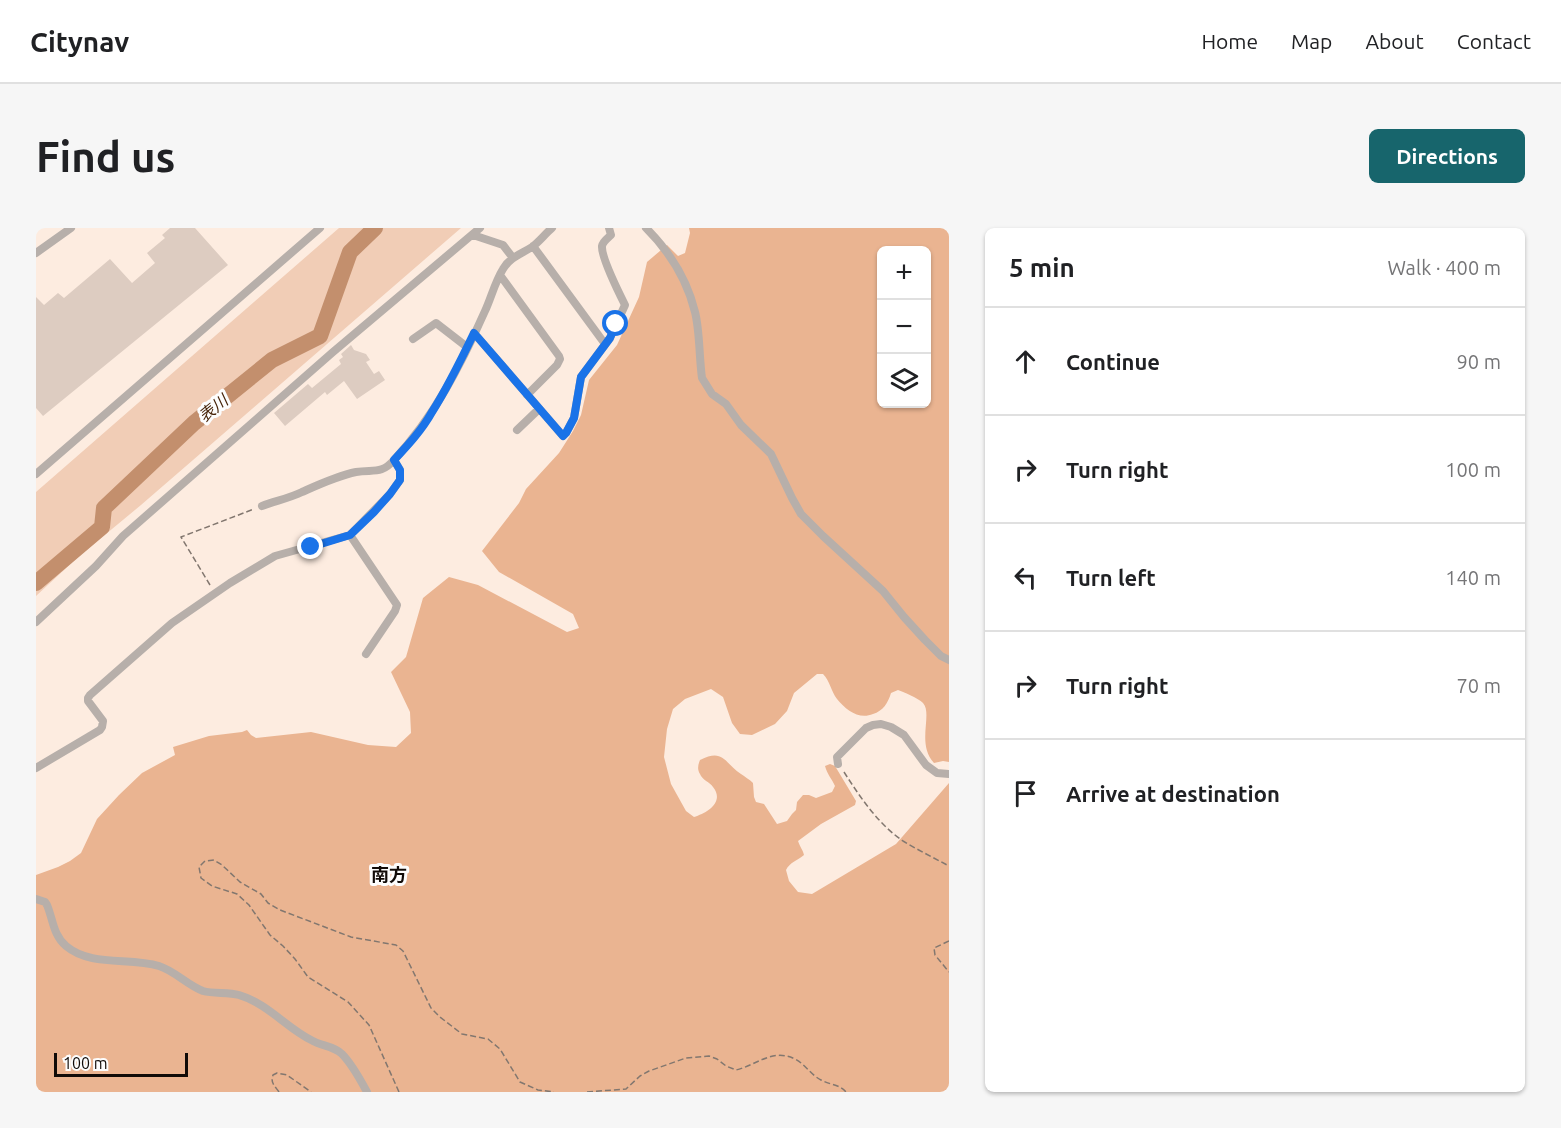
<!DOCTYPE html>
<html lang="en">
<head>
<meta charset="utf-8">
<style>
  :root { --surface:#fff; --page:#f6f6f6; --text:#202124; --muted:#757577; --line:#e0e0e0; --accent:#17656c }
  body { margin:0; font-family:Ubuntu,"Noto Sans JP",sans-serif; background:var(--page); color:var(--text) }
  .controls { position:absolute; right:18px; top:18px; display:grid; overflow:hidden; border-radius:9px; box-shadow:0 2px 4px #0004 }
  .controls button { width:54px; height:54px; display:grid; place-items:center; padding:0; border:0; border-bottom:2px solid var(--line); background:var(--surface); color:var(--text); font:30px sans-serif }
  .scale { position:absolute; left:18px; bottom:15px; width:134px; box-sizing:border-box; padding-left:6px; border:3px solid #110b08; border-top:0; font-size:16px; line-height:21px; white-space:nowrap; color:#110b08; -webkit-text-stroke:4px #fdfdfd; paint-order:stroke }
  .stop { position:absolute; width:18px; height:18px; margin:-14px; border:4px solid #1a73e8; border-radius:50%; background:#fff }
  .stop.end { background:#1a73e8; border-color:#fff; box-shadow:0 2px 6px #0008 }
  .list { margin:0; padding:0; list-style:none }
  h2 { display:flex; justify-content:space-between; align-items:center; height:78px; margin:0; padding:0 24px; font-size:26px }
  h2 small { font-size:20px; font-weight:400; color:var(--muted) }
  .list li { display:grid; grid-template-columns:39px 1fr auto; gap:18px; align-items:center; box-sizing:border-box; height:108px; padding:0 24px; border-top:2px solid var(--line) }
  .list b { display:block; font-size:22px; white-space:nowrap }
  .list em { font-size:20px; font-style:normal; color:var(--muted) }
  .icon { flex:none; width:33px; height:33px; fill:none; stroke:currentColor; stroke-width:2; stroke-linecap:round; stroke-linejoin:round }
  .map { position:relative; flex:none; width:913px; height:864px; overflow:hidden; border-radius:9px }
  header { display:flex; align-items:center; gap:36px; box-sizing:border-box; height:84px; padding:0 30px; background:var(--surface); border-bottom:2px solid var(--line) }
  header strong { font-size:28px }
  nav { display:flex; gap:33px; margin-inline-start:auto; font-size:21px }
  .intro { display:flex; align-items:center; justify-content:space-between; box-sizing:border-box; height:144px; padding:0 36px }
  h1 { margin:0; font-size:42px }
  .button { padding:15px 27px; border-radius:9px; background:var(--accent); color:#fff; font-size:21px; font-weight:700 }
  main { display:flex; gap:36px; padding:0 36px }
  aside { flex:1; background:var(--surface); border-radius:9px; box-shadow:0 2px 4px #0004 }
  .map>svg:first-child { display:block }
  .green { fill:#f1cdb6 }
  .forest { fill:#eab491; fill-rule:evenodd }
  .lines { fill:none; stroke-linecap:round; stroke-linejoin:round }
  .river { stroke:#c38f6d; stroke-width:16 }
  .building { fill:#ddccc1 }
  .path { stroke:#82776f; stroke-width:1.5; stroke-dasharray:6 3; stroke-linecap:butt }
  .street { stroke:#b7afaa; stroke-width:8 }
  .route { stroke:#1a73e8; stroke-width:8 }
  .labels { text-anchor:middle; stroke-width:6; stroke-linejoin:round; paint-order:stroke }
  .water-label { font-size:16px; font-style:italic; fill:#462308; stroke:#fdfdfd }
  .quarter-label { font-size:18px; font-weight:bold; fill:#110b08; stroke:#fdfdfd }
</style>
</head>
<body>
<header>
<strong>Citynav</strong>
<nav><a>Home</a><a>Map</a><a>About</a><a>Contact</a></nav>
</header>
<div class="intro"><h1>Find us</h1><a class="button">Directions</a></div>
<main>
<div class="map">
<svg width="913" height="864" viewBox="0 0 913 864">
  <rect width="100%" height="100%" fill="#fdece0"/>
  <path class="green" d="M303 0H425L105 277 41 330 0 368V264Z"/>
  <path class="forest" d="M653 0H913V534L907 533 898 535C880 516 897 486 887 475 882 470 868 464 862 462L855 465C852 475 847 483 837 486 823 492 810 482 801 471 795 463 794 453 787 446H781L758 465 751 483 739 496 716 507 704 506 696 495 687 469 675 461 649 471 637 481 631 501 628 529 635 556 650 583 658 589C671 585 689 574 677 559 674 554 666 552 664 546 661 541 662 537 664 532 688 520 688 535 705 546 709 549 713 551 717 555L718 569 720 574 728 576 741 596 751 593 756 586 760 582 761 574 767 567H773L780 570 796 564 799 558C796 551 791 546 789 538L794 536 799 538 820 573 819 577 785 596 762 613C764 619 767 622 768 627 761 633 754 634 750 642L753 653 762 664 776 666 860 616 913 555V864H0V647L22 639 34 633 45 625 61 591 83 567 106 545 139 527 137 519 173 508 206 504 211 502 215 507 220 510 275 504 332 517 360 519 375 505 374 484 355 444 370 429 387 370 413 349 442 357 531 404 543 400 537 386 463 344 446 323 483 275 490 261 523 225 537 203 545 187 553 152 581 117 603 69 611 34 631 17 642 28 649 25 654 5ZM846 22H891V176H846Z"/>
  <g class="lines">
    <path class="river" d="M0 355 66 299 68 280 158 195 236 132 284 108 314 24 339 0"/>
  </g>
  <path class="building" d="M134 0H159L192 37 7 188 0 180V69L8 77 22 65 28 70 74 31 96 55 119 35 111 25 129 10 126 7Z
    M315 117 318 122 330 126 334 132 330 134 338 146 343 143 349 152 321 171 308 153 291 167 289 164 249 198 238 185 272 156 276 160 305 136 303 132 307 129 305 126Z"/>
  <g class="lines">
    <path class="path" d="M174 357 145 309 218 281
      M808 544C824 569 842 596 867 613 882 622 898 630 913 638
      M913 713 898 720 899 727 913 744
      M243 864C239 858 234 855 237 847L241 845 251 847 275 864
      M363 864 333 797 312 774 272 749 259 731 247 718 234 707 213 677 201 666 176 658 165 650 163 639 169 633 178 632 186 637 204 654 225 666 232 675 244 682 315 709 360 717 367 723 395 780 404 789 426 806 452 811 464 821 484 854 502 862 518 864
      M551 864 590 861 604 848 613 843 650 830 673 828 681 831 690 838 700 842C721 837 736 820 759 831 769 836 775 847 785 852 794 857 803 856 810 864"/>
    <path class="street" d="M610 0C633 23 651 51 659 84 664 104 663 129 666 150L676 166 690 176 705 197 735 226 756 270 765 286 787 308 847 363 868 389 889 412 905 428 913 432
      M437 7 467 17 477 30
      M497 18 569 116
      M0 25 35 0
      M464 47 523 128 524 131 521 137 491 167
      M438 105 527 208 530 205 538 190 545 149 574 110 589 77C583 65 565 29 566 18 567 13 572 10 575 7L573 0
      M377 111 400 95 431 119
      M481 202 503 181
      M0 246 284 0
      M226 278C239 273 254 270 266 264 284 256 301 248 320 244 337 241 345 247 358 232
      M314 307 361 377 359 383 330 426
      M0 394 60 338 87 308 297 124 444 0
      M802 536 801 529 830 500 837 497 845 496 855 499 868 507 890 537 901 545 913 546
      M0 540 64 502 66 499 67 493 52 473V470L54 467 136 395 194 355 239 328 314 307 354 266 364 252V242L358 232C398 189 425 137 449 83 455 70 459 54 467 41 474 29 485 26 496 19 503 14 509 6 516 0
      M0 671 9 674 11 677C17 691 17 707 30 718 55 739 93 729 123 738 139 743 151 757 167 763 178 766 192 764 203 767 233 776 250 800 277 813 286 818 298 818 306 826 316 836 324 851 331 864"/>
  </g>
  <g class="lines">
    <path class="route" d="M275 319 314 307 338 284 354 266 364 252V242L358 232C372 217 386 202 396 184 412 159 425 132 438 105L527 208 530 205 538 190 545 149 574 110 580 96"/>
  </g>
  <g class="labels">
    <g class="water-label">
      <text transform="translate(177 180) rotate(-39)" y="6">表川</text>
    </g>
    <g class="quarter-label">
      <text x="353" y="653">南方</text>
    </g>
  </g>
</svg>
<div class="controls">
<button>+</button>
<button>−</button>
<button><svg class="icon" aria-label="layers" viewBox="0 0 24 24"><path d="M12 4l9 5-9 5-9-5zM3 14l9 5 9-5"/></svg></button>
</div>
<div class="scale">100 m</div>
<div class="stop" style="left:580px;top:96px"></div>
<div class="stop end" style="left:275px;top:319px"></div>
</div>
<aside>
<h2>5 min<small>Walk · 400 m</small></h2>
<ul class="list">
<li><svg class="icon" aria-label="ahead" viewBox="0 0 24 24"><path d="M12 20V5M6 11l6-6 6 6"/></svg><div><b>Continue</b></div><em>90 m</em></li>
<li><svg class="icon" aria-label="right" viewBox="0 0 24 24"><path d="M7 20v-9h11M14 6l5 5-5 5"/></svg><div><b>Turn right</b></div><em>100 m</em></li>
<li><svg class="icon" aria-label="left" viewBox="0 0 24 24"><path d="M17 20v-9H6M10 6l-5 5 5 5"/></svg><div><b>Turn left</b></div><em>140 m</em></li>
<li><svg class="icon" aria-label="right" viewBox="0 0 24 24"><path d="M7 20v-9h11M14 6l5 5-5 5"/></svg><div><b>Turn right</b></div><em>70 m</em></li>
<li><svg class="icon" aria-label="arrive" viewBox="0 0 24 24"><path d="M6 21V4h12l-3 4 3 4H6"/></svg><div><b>Arrive at destination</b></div></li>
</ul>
</aside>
</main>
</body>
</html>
